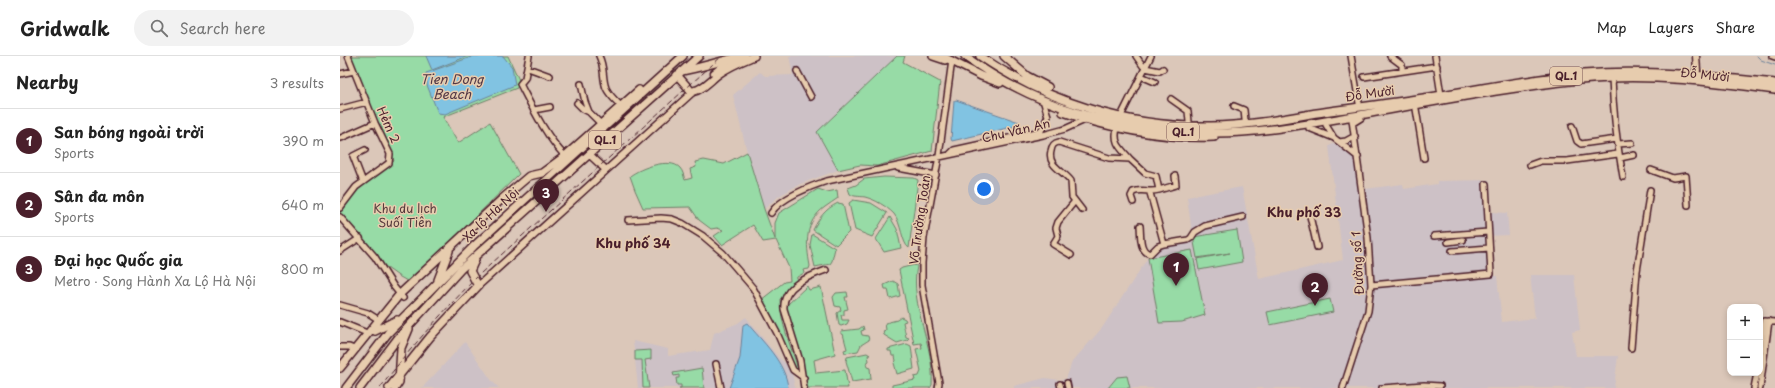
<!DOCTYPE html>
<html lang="en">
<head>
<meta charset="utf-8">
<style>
  :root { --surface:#fff; --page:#f2f2f2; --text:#222; --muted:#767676; --line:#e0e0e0; --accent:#4a1f2b }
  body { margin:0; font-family:"Playpen Sans",sans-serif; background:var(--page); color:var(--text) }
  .controls { position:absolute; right:12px; bottom:12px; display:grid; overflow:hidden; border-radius:8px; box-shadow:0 2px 6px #0003 }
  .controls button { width:36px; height:36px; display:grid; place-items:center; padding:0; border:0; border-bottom:1px solid var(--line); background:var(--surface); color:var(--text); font:20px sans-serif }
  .you { position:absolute; left:644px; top:133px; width:14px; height:14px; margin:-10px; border:3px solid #fff; border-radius:50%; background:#1a73e8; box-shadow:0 0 0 6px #1a73e833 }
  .badge { display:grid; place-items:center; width:26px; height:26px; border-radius:50%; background:var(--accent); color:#fff; font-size:13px; font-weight:700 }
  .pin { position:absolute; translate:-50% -33px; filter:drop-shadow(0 1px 2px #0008) }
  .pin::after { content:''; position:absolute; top:21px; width:14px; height:12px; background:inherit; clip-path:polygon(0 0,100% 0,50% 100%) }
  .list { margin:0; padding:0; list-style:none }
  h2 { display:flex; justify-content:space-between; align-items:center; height:52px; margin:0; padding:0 16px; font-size:17px }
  h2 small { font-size:13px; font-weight:400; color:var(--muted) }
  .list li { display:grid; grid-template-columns:26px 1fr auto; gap:12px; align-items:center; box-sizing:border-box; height:64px; padding:0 16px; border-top:1px solid var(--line) }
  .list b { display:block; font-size:15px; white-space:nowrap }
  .list p { margin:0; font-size:13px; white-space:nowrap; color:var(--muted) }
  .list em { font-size:13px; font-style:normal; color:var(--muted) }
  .icon { flex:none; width:22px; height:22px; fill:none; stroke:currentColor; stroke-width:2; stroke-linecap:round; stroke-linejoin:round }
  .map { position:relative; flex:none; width:1435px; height:332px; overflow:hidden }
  header { display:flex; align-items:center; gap:24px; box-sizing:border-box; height:56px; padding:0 20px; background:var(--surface); border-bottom:1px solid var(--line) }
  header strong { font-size:19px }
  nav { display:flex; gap:22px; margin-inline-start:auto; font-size:14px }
  .search { width:280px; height:36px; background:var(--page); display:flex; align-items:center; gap:10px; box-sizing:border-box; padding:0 14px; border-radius:22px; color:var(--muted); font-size:15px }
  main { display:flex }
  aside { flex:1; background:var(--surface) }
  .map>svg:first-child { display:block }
  .built { fill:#cdc1c6 }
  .green { fill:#97dba6; stroke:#707d68 }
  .water { fill:#81c3e2; stroke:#6b8199 }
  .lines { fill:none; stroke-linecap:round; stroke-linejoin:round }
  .stream { stroke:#6b8199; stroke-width:1 }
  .minor-casing { stroke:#4a1f2b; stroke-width:8 }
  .major-casing { stroke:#4a1f2b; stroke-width:9 }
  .highway-casing { stroke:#4a1f2b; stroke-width:10 }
  .minor { stroke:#e7ccae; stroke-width:5 }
  .major { stroke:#e7ccae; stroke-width:6 }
  .highway { stroke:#e7ccae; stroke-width:7 }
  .rail { stroke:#4a1f2b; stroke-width:1; stroke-dasharray:6 3; stroke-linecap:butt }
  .labels { text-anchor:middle; stroke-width:3; stroke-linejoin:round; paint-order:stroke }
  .shield { fill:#e7ccae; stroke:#795352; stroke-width:1 }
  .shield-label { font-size:11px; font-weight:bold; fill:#4a1f2b }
  .street-label { font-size:12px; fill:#4a1f2b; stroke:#e7ccae }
  .park-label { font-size:12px; fill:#563b3d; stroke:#e7ccae }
  .water-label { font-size:13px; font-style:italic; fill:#523846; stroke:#e7ccae }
  .neighbourhood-label { font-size:13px; font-weight:bold; fill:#4a1f2b; stroke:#e7ccae }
</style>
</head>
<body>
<header>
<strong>Gridwalk</strong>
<div class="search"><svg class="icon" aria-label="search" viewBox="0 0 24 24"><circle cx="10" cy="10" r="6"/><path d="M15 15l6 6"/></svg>Search here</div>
<nav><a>Map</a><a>Layers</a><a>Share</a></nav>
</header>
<main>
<aside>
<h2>Nearby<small>3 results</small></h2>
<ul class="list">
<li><span class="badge">1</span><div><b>San bóng ngoài trời</b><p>Sports</p></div><em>390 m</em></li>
<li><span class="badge">2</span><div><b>Sân đa môn</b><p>Sports</p></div><em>640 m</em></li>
<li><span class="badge">3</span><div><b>Đại học Quốc gia</b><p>Metro · Song Hành Xa Lộ Hà Nội</p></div><em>800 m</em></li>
</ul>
</aside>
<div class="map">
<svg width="1435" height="332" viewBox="0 0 1435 332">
  <rect width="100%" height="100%" fill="#dbc7b9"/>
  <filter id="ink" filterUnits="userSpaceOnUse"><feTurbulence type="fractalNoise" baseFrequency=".025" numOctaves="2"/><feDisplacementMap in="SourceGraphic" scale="8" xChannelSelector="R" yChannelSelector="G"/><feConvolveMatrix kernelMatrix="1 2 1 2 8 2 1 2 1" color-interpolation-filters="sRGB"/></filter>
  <g filter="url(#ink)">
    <path class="built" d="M449 0H557L477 76 498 114 460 128 439 140 424 153 407 96 393 39 420 16 425 20 453 19Z
      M1018 82 1025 133 1063 128 1064 133 1097 128V125L1149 124 1151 156 1167 157 1169 179 1148 180 1150 220H1157L1162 266 1195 262 1190 219H1234L1240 274 1232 276 1236 300H1278L1274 332H674V330L705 322 720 324 726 323 732 306 762 272 809 200 824 190 853 184 847 141 902 131 919 223 1003 204 989 90 993 88 1000 91Z
      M406 261 438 301 451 312 455 332H298L293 285 328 293V300L370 294 374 277 398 267Z
      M125 286 152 325 159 332H82Z"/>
    <path class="green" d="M9 0H168L179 24 177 32 103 61 118 87 150 66 179 118 69 226C40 212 21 185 0 162V153L4 145 54 105Z
      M557 0H565L563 6 600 26 592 95 537 110 520 109 498 114 477 76Z
      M407 96 424 153 435 183V167L439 157 478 133 487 136 497 134 498 142C494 145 489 148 485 151 464 166 466 188 470 210L469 213 463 214 464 217 457 221C456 230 446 237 440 243 440 267 451 290 458 313L453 314 421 244 444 226 450 225 449 212 436 184 423 186 413 169 382 189 374 180 383 174 377 172 371 173 359 164 350 151 303 152 295 134 290 120C300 112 330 101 340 112 343 115 344 121 345 124L352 122 350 113 356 111 355 106 364 104 384 108Z
      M544 121 574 122 578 124 569 192C562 188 561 166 554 158 546 150 536 144 525 141 519 140 514 141 510 138L508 132 516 129 524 123Z
      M513 144 531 147 547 157 532 181 515 174 509 147Z
      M498 147 503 148 509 176 496 189 473 174C479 162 485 153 498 147Z
      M550 161 557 173 561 192 544 196 536 183Z
      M897 174 902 206 859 214 857 203 890 197 857 202 853 181Z
      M472 178 495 192 492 205 490 208 475 211 470 189Z
      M852 194 865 259 842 266 819 267 808 202Z
      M574 209 577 210C569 250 595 289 592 329L590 332H552V329L575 324 574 321 579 320 581 315 576 293 582 292 581 287 574 288 559 214 562 212Z
      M553 225 558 228 560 240 550 243 548 233H545L544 229Z
      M467 230 469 234 481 231 495 298 474 304 476 317 505 314 508 332H465L460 297 447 256V249Z
      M507 236 508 241H505L508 253 504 254V259H501L502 264H509L507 268 501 270 499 269 497 257 501 254 500 251 495 250 493 241 496 237Z
      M990 243 993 256 930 269 927 256Z
      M561 261 565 263 566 265 563 266 566 281 569 282 567 284 557 287 544 279 543 275 546 274 545 267 557 264Z
      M523 270 524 274 521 275 522 279 528 280 529 284 521 289 518 295 505 297 504 294 507 293 503 278H501V275L519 273Z
      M567 288 571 290 574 313 557 318 554 307 556 305 555 300H552L551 295H548V293Z
      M311 294V303L305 304 309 332H303L302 304H295V295Z
      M527 297 530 299H528L529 305 526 307 527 311 530 312 531 323 512 326 506 305 507 301Z
      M362 312 364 332H339H341V329H337L336 322H339V319L334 320 333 317Z
      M787 320 790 332H768L777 321Z"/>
    <path class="water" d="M86 0H128L92 14Z
      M134 0H163L172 11 175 29 105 58 98 57 87 29 86 17Z
      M616 44 679 66 680 69 612 85 611 83 614 45Z
      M407 267C422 285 446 307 448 332H389L400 302 403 269Z"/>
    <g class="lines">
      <path class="stream" d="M1417 0 1421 4 1435 9"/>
      <defs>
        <path id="minor" d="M189 0 185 22 180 28C193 53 206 80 225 100
          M259 0C265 12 262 22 266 32 269 39 276 45 281 50
          M796 0 803 10 806 11
          M1011 0 1019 47
          M1050 0 1062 9V15
          M1095 0 1101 39
          M1432 0 1435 1
          M188 12 210 20
          M805 12 820 15 823 13
          M457 15 471 41
          M0 18 14 15
          M801 20 815 26
          M1024 21 1097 10
          M1272 22C1273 55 1277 88 1283 121
          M241 28 245 46 249 56 261 68
          M831 43 848 55 849 66
          M237 47 243 53 249 56
          M894 50 904 54 905 64
          M0 53 27 46
          M1076 53 1084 102
          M194 54 210 51
          M782 58 811 0
          M1013 67 1021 62
          M986 69 994 82 1018 101
          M1232 70 1237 85 1241 88 1277 83
          M777 72C773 88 781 92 790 103
          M969 72 994 82
          M1 82 35 67
          M999 86 1006 85 1015 80
          M1278 88 1292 87
          M610 98 614 94 701 75 708 60 703 44
          M1280 102 1294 99
          M1190 109 1201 105H1227L1278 98
          M558 112 596 119
          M1311 114 1333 122 1346 120 1348 149
          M23 126 13 100 25 94
          M819 134 836 129 835 120
          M810 137 824 188 848 184 851 182 855 176 865 170 903 161
          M0 152 16 131 49 107 50 98 35 67 8 0
          M742 154 732 141 731 125C724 115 707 110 711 95 712 89 714 87 719 86L769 102 790 103 805 117 816 120 819 134C808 137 802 132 793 136L791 140 793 146
          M431 157C440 142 471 130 487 125L703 79 725 73 745 64
          M970 160 977 191
          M0 161 35 201 54 231 63 242
          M288 164 321 162 332 163 342 167 363 180 383 197 413 232 437 277 453 314 464 322
          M800 170C801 180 799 195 810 198L818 190 824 188
          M1094 180 1148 176
          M1108 186 1123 184
          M0 195 20 182
          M1112 195 1149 192
          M731 199 713 188 718 180 716 172 718 166 735 145
          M1031 229 1151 218 1146 128
          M0 249 28 257 39 264
          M0 266 27 277
          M0 291H9L14 293
          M1291 292 1297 215 1310 134
          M1420 294 1424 265 1435 266
          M376 308 381 332
          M727 327 728 332
          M720 328 721 332
          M464 332 460 305 444 253C442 230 469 220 486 214
          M598 332 599 327 582 229V207L584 182 599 100 612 4
          M1003 332 1028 255 1031 229 1028 182 1012 64
          M1042 332 1084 329 1100 330
          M1414 332 1417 317
          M1420 332 1429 265"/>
        <path id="major" d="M1356 0 1357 14
          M374 17 387 7
          M249 98 266 114
          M138 230 355 34"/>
        <path id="highway" d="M593 0 605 4
          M602 0 641 20 660 27
          M625 0C695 52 781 75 868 77 915 78 962 69 1008 61 1088 47 1171 30 1252 23 1314 18 1374 26 1435 34
          M640 0C707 46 790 72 871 70 906 70 942 63 977 57 1018 51 1060 46 1102 39 1149 31 1196 22 1243 18 1308 13 1371 20 1435 27
          M664 0 687 20 708 31
          M342 15C363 11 383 4 405 0
          M337 19 352 36C364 33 370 24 380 17 391 9 402 5 414 0
          M723 56C772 73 823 83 874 81
          M98 224 109 195
          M35 275 57 264
          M0 312 60 238 162 143 189 120 202 117 225 100 299 34
          M6 332 48 277 134 190 343 0
          M20 332 58 282 121 213 359 0
          M49 332 90 281 138 230 130 215 135 204
          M55 332 59 326 61 292 69 273"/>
      </defs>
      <use href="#minor" class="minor-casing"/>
      <use href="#major" class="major-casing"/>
      <use href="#highway" class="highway-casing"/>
      <use href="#minor" class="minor"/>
      <use href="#major" class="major"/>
      <use href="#highway" class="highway"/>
      <path class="rail" d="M40 332C71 291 105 253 141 217L382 0"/>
    </g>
  </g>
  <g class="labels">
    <g class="shield">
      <rect x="1210" y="11" width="32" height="18" rx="3"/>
      <rect x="827" y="67" width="32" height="18" rx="3"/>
      <rect x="249" y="75" width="32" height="18" rx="3"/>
    </g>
    <g class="shield-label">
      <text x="1226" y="24">QL.1</text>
      <text x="843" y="80">QL.1</text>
      <text x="265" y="88">QL.1</text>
    </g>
    <g class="street-label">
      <text transform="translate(1365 19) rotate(6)" y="4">Đỗ Mười</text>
      <text transform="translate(1030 38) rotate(-8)" y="4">Đỗ Mười</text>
      <text transform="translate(48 69) rotate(66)" y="4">Hẻm 2</text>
      <text transform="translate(676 75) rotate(-13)" y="4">Chu Văn An</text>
      <text transform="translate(151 159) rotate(-43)" y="4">Xa lộ Hà Nội</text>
      <text transform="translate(580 164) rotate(-82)" y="4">Võ Trường Toản</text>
      <text transform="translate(1018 207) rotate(-93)" y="4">Đường số 1</text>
    </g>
    <g class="park-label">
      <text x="65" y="157">Khu du lịch<tspan x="65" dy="14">Suối Tiên</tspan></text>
    </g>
    <g class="water-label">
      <text x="112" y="28">Tien Dong<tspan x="112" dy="15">Beach</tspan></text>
    </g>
    <g class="neighbourhood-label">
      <text x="964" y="161">Khu phố 33</text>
      <text x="293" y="192">Khu phố 34</text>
    </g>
  </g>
</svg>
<div class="controls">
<button>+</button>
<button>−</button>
</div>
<div class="you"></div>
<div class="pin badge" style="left:836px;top:230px">1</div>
<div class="pin badge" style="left:975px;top:250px">2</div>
<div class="pin badge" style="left:206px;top:156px">3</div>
</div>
</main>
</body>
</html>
